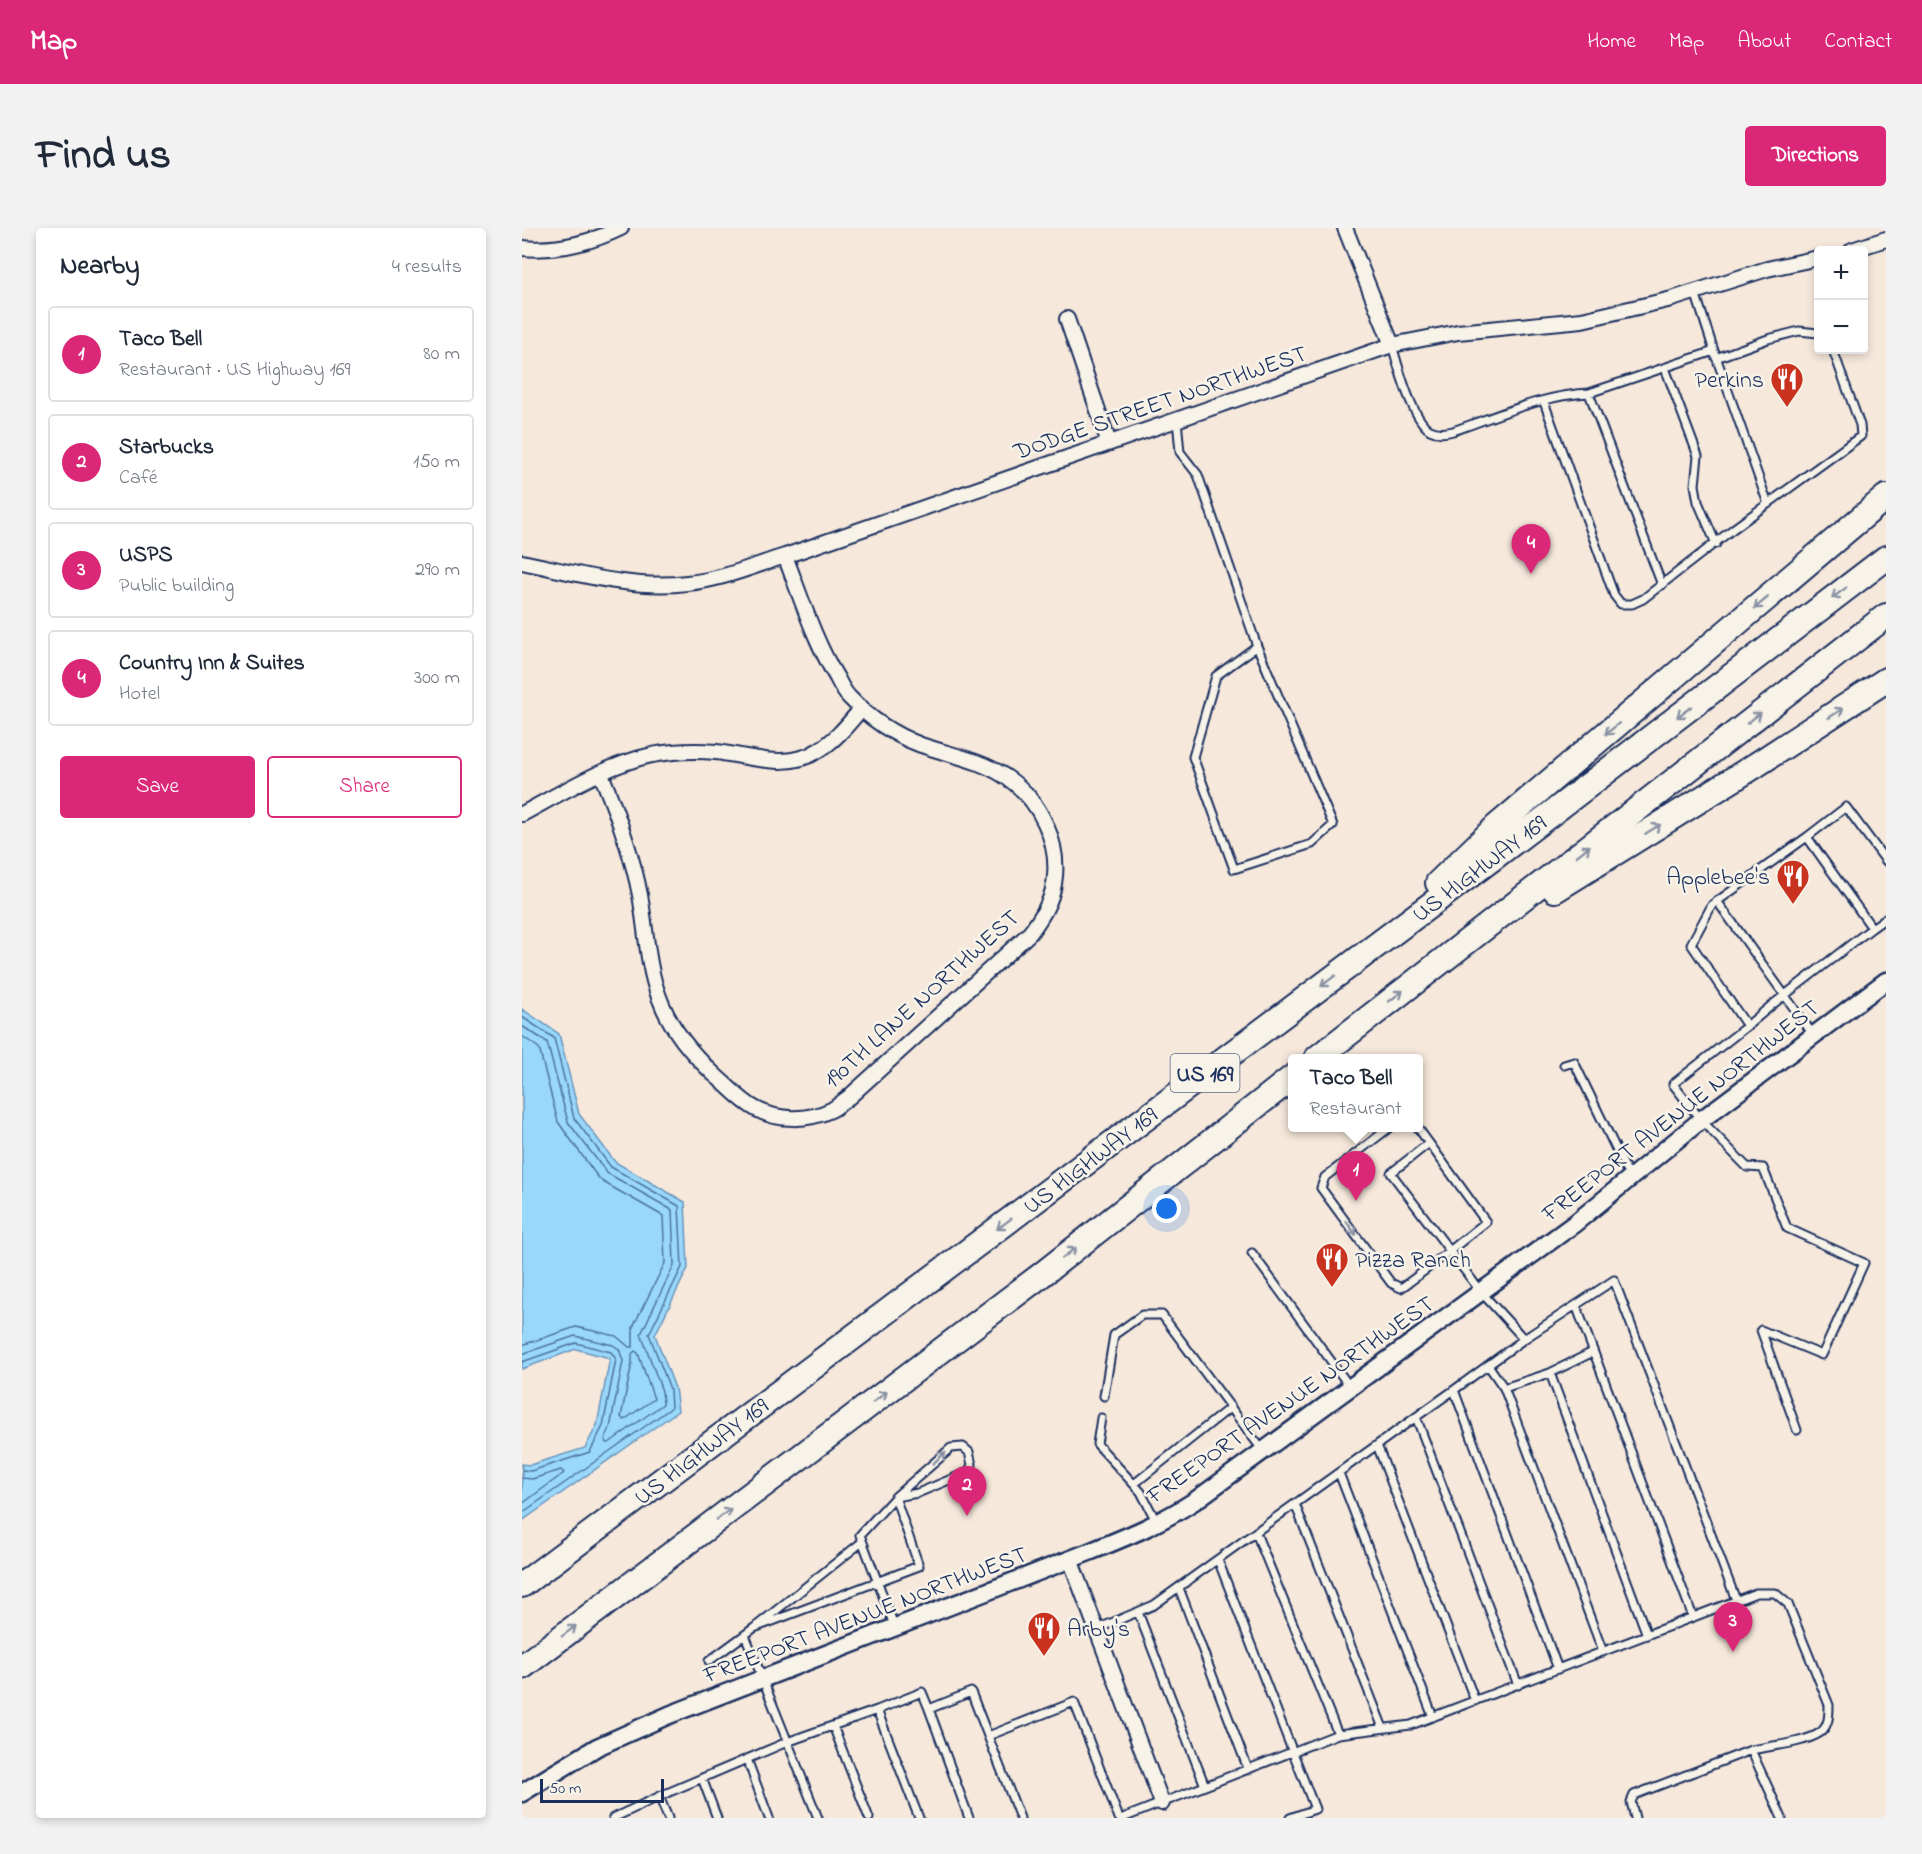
<!DOCTYPE html>
<html lang="en">
<head>
<meta charset="utf-8">
<style>
  :root { --surface:#fff; --page:#f2f2f3; --text:#1f2937; --muted:#747a83; --line:#e0e1e3; --accent:#db2777 }
  body { margin:0; font-family:"Indie Flower",sans-serif; background:var(--page); color:var(--text) }
  .controls { position:absolute; right:18px; top:18px; display:grid; overflow:hidden; border-radius:6px; box-shadow:0 3px 9px #0003 }
  .controls button { width:54px; height:54px; display:grid; place-items:center; padding:0; border:0; border-bottom:2px solid var(--line); background:var(--surface); color:var(--text); font:30px sans-serif }
  .scale { position:absolute; left:18px; bottom:15px; width:124px; box-sizing:border-box; padding-left:6px; border:3px solid #1b2f5e; border-top:0; font-size:16px; line-height:21px; white-space:nowrap; color:#1b2f5e; -webkit-text-stroke:4px #f7f3e8; paint-order:stroke }
  .you { position:absolute; left:645px; top:981px; width:21px; height:21px; margin:-15px; border:4px solid #fff; border-radius:50%; background:#1a73e8; box-shadow:0 0 0 9px #1a73e833 }
  .badge { display:grid; place-items:center; width:39px; height:39px; border-radius:50%; background:var(--accent); color:#fff; font-size:20px; font-weight:700 }
  .pin { position:absolute; translate:-50% -50px; filter:drop-shadow(0 2px 3px #0008) }
  .pin::after { content:''; position:absolute; top:32px; width:21px; height:18px; background:inherit; clip-path:polygon(0 0,100% 0,50% 100%) }
  .popup { position:absolute; left:766px; top:826px; width:135px; height:78px; box-sizing:border-box; display:grid; place-content:center; border-radius:6px; background:var(--surface); filter:drop-shadow(0 2px 4px #0005); font-size:20px; white-space:nowrap; color:var(--muted) }
  .popup b { font-size:22px; color:var(--text) }
  .popup::after { content:''; position:absolute; left:50%; top:100%; margin-left:-12px; border:12px solid transparent; border-top-color:var(--surface) }
  .list { margin:0; padding:0; list-style:none }
  h2 { display:flex; justify-content:space-between; align-items:center; height:78px; margin:0; padding:0 24px; font-size:26px }
  h2 small { font-size:20px; font-weight:400; color:var(--muted) }
  .list li { display:grid; grid-template-columns:39px 1fr auto; gap:18px; align-items:center; box-sizing:border-box; height:96px; margin:0 12px 12px; padding:0 12px; border:2px solid var(--line); border-radius:6px }
  .list b { display:block; font-size:22px; white-space:nowrap }
  .list p { margin:0; font-size:20px; white-space:nowrap; color:var(--muted) }
  .list em { font-size:20px; font-style:normal; color:var(--muted) }
  .actions { display:flex; gap:12px; padding:18px 24px }
  .actions a { flex:1; padding:14px 0; border:2px solid var(--accent); border-radius:6px; text-align:center; font-size:21px; color:var(--accent) }
  .actions .main { background:var(--accent); color:#fff }
  .map { position:relative; flex:none; width:1364px; height:1590px; overflow:hidden; border-radius:6px }
  header { display:flex; align-items:center; gap:36px; box-sizing:border-box; height:84px; padding:0 30px; background:var(--accent); color:#fff }
  header strong { font-size:28px }
  nav { display:flex; gap:33px; margin-inline-start:auto; font-size:21px }
  .intro { display:flex; align-items:center; justify-content:space-between; box-sizing:border-box; height:144px; padding:0 36px }
  h1 { margin:0; font-size:42px }
  .button { padding:15px 27px; border-radius:6px; background:var(--accent); color:#fff; font-size:21px; font-weight:700 }
  main { display:flex; gap:36px; padding:0 36px }
  aside { flex:1; background:var(--surface); border-radius:6px; box-shadow:0 3px 9px #0003 }
  .map>svg:first-child { display:block }
  .water { fill:#99d8fb; stroke:#6794bc; stroke-width:1.5 }
  .lines { fill:none; stroke-linecap:round; stroke-linejoin:round }
  .shore { stroke:#4d739d; stroke-width:1.5 }
  .service-casing { stroke:#1b2f5e; stroke-width:11 }
  .minor-casing { stroke:#1b2f5e; stroke-width:18 }
  .tertiary-casing { stroke:#1b2f5e; stroke-width:21 }
  .motorway-casing { stroke:#1b2f5e; stroke-width:28 }
  .service { stroke:#f7f3e8; stroke-width:7 }
  .minor { stroke:#f7f3e8; stroke-width:14 }
  .tertiary { stroke:#f7f3e8; stroke-width:16 }
  .motorway { stroke:#f7f3e8; stroke-width:24 }
  .oneway { stroke:#8991a3 }
  .labels { text-anchor:middle; stroke-width:5; stroke-linejoin:round; paint-order:stroke }
  .shield { fill:#f7f3e8; stroke:#5d6a87; stroke-width:1.5 }
  .shield-label { font-size:22px; font-weight:bold; fill:#1b2f5e }
  .poi-label { font-size:24px; fill:#1b2f5e; stroke:#f7f3e8; text-anchor:end }
  .street-label { font-size:24px; fill:#1b2f5e; stroke:#f7f3e8 }
</style>
</head>
<body>
<header>
<strong>Map</strong>
<nav><a>Home</a><a>Map</a><a>About</a><a>Contact</a></nav>
</header>
<div class="intro"><h1>Find us</h1><a class="button">Directions</a></div>
<main>
<aside>
<h2>Nearby<small>4 results</small></h2>
<ul class="list">
<li><span class="badge">1</span><div><b>Taco Bell</b><p>Restaurant · US Highway 169</p></div><em>80 m</em></li>
<li><span class="badge">2</span><div><b>Starbucks</b><p>Café</p></div><em>150 m</em></li>
<li><span class="badge">3</span><div><b>USPS</b><p>Public building</p></div><em>290 m</em></li>
<li><span class="badge">4</span><div><b>Country Inn &amp; Suites</b><p>Hotel</p></div><em>300 m</em></li>
</ul>
<div class="actions"><a class="main">Save</a><a>Share</a></div>
</aside>
<div class="map">
<svg width="1364" height="1590" viewBox="0 0 1364 1590">
  <rect width="100%" height="100%" fill="#f6e8db"/>
  <filter id="ink" filterUnits="userSpaceOnUse"><feTurbulence type="fractalNoise" baseFrequency=".0167" numOctaves="2"/><feDisplacementMap in="SourceGraphic" scale="12" xChannelSelector="R" yChannelSelector="G"/><feConvolveMatrix kernelMatrix="1 2 1 2 8 2 1 2 1" color-interpolation-filters="sRGB"/></filter>
  <g filter="url(#ink)">
    <path class="water" d="M0 781 37 806 57 886 93 934 163 974 166 1040 133 1107 153 1160 156 1183 0 1293V1236L8 1237 63 1220 75 1197 88 1130 54 1121 0 1141Z"/>
    <g class="lines">
      <path class="shore" d="M0 789 32 810 52 890 89 939 157 978 160 1039 127 1106 148 1161 149 1180 0 1285
        M0 798 25 814 46 894 85 945 150 982 152 1037 119 1106 140 1163 141 1176 87 1215H84L83 1211 88 1200 101 1133 97 1121 91 1117 53 1108 0 1126
        M0 808 17 820 36 894 75 948 81 954 141 988 143 1035 111 1099V1119H107L94 1108 54 1099 0 1117
        M113 1123 116 1125 132 1171 102 1192 99 1189 110 1135V1126Z
        M0 1134 54 1115 89 1124 94 1131 81 1198 68 1224 9 1243 0 1242
        M0 1250 10 1251 39 1242 42 1245 0 1276"/>
      <defs>
        <path id="service" d="M870 117C876 138 890 191 908 202 916 206 923 205 931 203 975 188 1020 167 1067 165L1192 123 1173 64
          M1192 123 1246 276
          M1194 130 1246 111 1277 103 1296 105
          M1143 140 1176 228 1173 257 1176 274 1194 316
          M1067 165 1140 357
          M1022 174 1092 367 1099 376H1110L1121 371 1211 301 1339 208 1338 197 1311 122
          M655 192 658 224 676 247 735 418 811 597 790 616 712 641 671 529 694 448 735 418
          M1285 609 1190 677 1169 716 1225 798 1250 777 1350 700
          M1364 633 1324 579 1285 609 1350 700 1364 690
          M1195 673 1292 808
          M1225 798 1151 856 1179 892 1225 939 1241 940 1265 1000 1342 1035 1300 1127 1239 1102 1275 1202
          M1042 837 1052 834 1108 950
          M867 900 803 949 799 960 869 1055 879 1060C909 1039 936 1016 964 994L907 915 869 945 959 1064 1002 1111 1054 1077 1171 1389
          M896 900 907 915
          M730 1025 828 1159
          M1054 1077 1092 1052 1214 1372
          M1002 1111 932 1162 1036 1441
          M1071 1124 1028 1145 1125 1407
          M966 1137 982 1160
          M1028 1145 982 1160 1081 1424
          M932 1162 894 1189 996 1457
          M582 1168 592 1107 620 1087H640L741 1223
          M579 1190 575 1216 619 1264 635 1295
          M855 1217 953 1473
          M817 1245 911 1489
          M612 1256 709 1179
          M773 1276 861 1500
          M734 1305 816 1506
          M696 1332 793 1581 768 1590
          M657 1360 726 1541
          M616 1384 683 1558
          M232 1400 397 1338 373 1269
          M373 1400 338 1307 373 1269 429 1220 441 1219 447 1224 450 1237 446 1244 396 1265 373 1269
          M575 1401 632 1377 894 1189
          M223 1407 296 1590
          M187 1433 232 1400 340 1314
          M407 1481 447 1590
          M355 1482 400 1464 407 1481 449 1464 466 1508 552 1474 597 1590
          M311 1498 347 1590
          M466 1508 498 1590
          M225 1531 247 1590
          M180 1550 195 1590
          M137 1568 146 1590
          M91 1590 145 1565 265 1514 355 1482 397 1590
          M601 1590 816 1506 889 1497 1234 1365H1253L1266 1376 1307 1477C1307 1487 1307 1497 1299 1504 1284 1515 1248 1518 1229 1522L1260 1590
          M1113 1590 1109 1574 1112 1567 1229 1522"/>
        <path id="minor" d="M823 0 870 117
          M0 20C34 23 68 15 99 0
          M1330 22 1364 11
          M545 91 587 215
          M0 334C54 345 110 362 165 355 199 352 231 338 263 328L870 117 936 104 1060 92 1150 71 1245 41 1296 30
          M79 546C95 585 110 625 118 667 124 700 125 737 137 769 149 802 170 826 195 849 208 860 219 873 234 881 256 893 286 893 309 882 315 879 321 873 327 869L508 705C519 690 529 675 532 656 539 616 518 571 484 549 459 532 428 527 399 517 372 507 347 490 327 469 322 464 318 456 315 450 292 412 279 369 263 328
          M0 586C41 564 84 537 130 527 151 523 173 522 194 524 228 528 266 543 297 522 314 512 327 495 340 480
          M548 1331 640 1575"/>
        <path id="tertiary" d="M0 1565 75 1519 147 1487 567 1324C607 1308 639 1295 674 1272L1052 996 1179 892 1364 753"/>
        <path id="motorway" d="M916 655 974 599 1364 269
          M1033 662 1234 537 1364 452
          M795 830 1364 388
          M0 1357 971 630 1364 330
          M0 1439 518 1048 771 849"/>
      </defs>
      <use href="#service" class="service-casing"/>
      <use href="#minor" class="minor-casing"/>
      <use href="#tertiary" class="tertiary-casing"/>
      <use href="#motorway" class="motorway-casing"/>
      <use href="#service" class="service"/>
      <use href="#minor" class="minor"/>
      <use href="#tertiary" class="tertiary"/>
      <use href="#motorway" class="motorway"/>
    </g>
    <defs><path id="oneway-shaft" d="M-6 0H5M1.5-3L5.5 0L1.5 3" fill="none" stroke-width="1.6" stroke-linecap="round" stroke-linejoin="round" transform="scale(1.5)"/></defs>
    <g class="oneway">
      <use href="#oneway-shaft" transform="translate(1317 365) rotate(143)"/>
      <use href="#oneway-shaft" transform="translate(1239 375) rotate(140)"/>
      <use href="#oneway-shaft" transform="translate(1162 484) rotate(143)"/>
      <use href="#oneway-shaft" transform="translate(1314 485) rotate(-33)"/>
      <use href="#oneway-shaft" transform="translate(1232 490) rotate(-38)"/>
      <use href="#oneway-shaft" transform="translate(1090 501) rotate(140)"/>
      <use href="#oneway-shaft" transform="translate(1131 601) rotate(-32)"/>
      <use href="#oneway-shaft" transform="translate(1061 623) rotate(-38)"/>
      <use href="#oneway-shaft" transform="translate(806 753) rotate(143)"/>
      <use href="#oneway-shaft" transform="translate(874 768) rotate(-38)"/>
      <use href="#oneway-shaft" transform="translate(482 996) rotate(143)"/>
      <use href="#oneway-shaft" transform="translate(829 1000) rotate(54)"/>
      <use href="#oneway-shaft" transform="translate(547 1025) rotate(-38)"/>
      <use href="#oneway-shaft" transform="translate(358 1169) rotate(-37)"/>
      <use href="#oneway-shaft" transform="translate(417 1230) rotate(-42)"/>
      <use href="#oneway-shaft" transform="translate(202 1286) rotate(-37)"/>
      <use href="#oneway-shaft" transform="translate(47 1403) rotate(-37)"/>
    </g>
  </g>
  <defs>
    <symbol id="restaurant-pin" viewBox="-11 -11 22 30"><path d="M0 17L-7.5 6A9.5 9.5 0 1 1 7.5 6Z" fill="#c8321e" stroke="#f7f3e8"/><path d="M-5-6h1v4h1v-4h1v4h1v-4h1v5L-1.5 .5V6h-2V.5L-5-1ZM5-6V6H3V1.5H1.5Q1.5-4 5-6Z" fill="#fff"/></symbol>
  </defs>
  <g fill-rule="evenodd">
    <use href="#restaurant-pin" x="1246" y="132" width="38" height="52"/>
    <use href="#restaurant-pin" x="1252" y="629" width="38" height="52"/>
    <use href="#restaurant-pin" x="791" y="1012" width="38" height="52"/>
    <use href="#restaurant-pin" x="503" y="1381" width="38" height="52"/>
  </g>
  <g class="labels">
    <rect class="shield" x="648.5" y="826" width="69" height="38" rx="4.5"/>
    <g class="shield-label">
      <text x="683" y="853">US 169</text>
    </g>
    <g class="poi-label">
      <text x="1242" y="159">Perkins</text>
      <text x="1248" y="656">Applebee's</text>
      <text x="833" y="1039" text-anchor="start">Pizza Ranch</text>
      <text x="545" y="1408" text-anchor="start">Arby's</text>
    </g>
    <g class="street-label">
      <text transform="translate(638 174) rotate(-19)" y="8">DODGE STREET NORTHWEST</text>
      <text transform="translate(957 640) rotate(-37)" y="8">US HIGHWAY 169</text>
      <text transform="translate(399 770) rotate(-42)" y="8">190TH LANE NORTHWEST</text>
      <text transform="translate(1158 882) rotate(-38)" y="8">FREEPORT AVENUE NORTHWEST</text>
      <text transform="translate(568 932) rotate(-37)" y="8">US HIGHWAY 169</text>
      <text transform="translate(768 1171) rotate(-35)" y="8">FREEPORT AVENUE NORTHWEST</text>
      <text transform="translate(179 1223) rotate(-37)" y="8">US HIGHWAY 169</text>
      <text transform="translate(343 1386) rotate(-21)" y="8">FREEPORT AVENUE NORTHWEST</text>
    </g>
  </g>
</svg>
<div class="controls">
<button>+</button>
<button>−</button>
</div>
<div class="scale">50 m</div>
<div class="you"></div>
<div class="pin badge" style="left:834px;top:973px">1</div>
<div class="popup"><b>Taco Bell</b>Restaurant</div>
<div class="pin badge" style="left:445px;top:1288px">2</div>
<div class="pin badge" style="left:1211px;top:1424px">3</div>
<div class="pin badge" style="left:1009px;top:346px">4</div>
</div>
</main>
</body>
</html>
